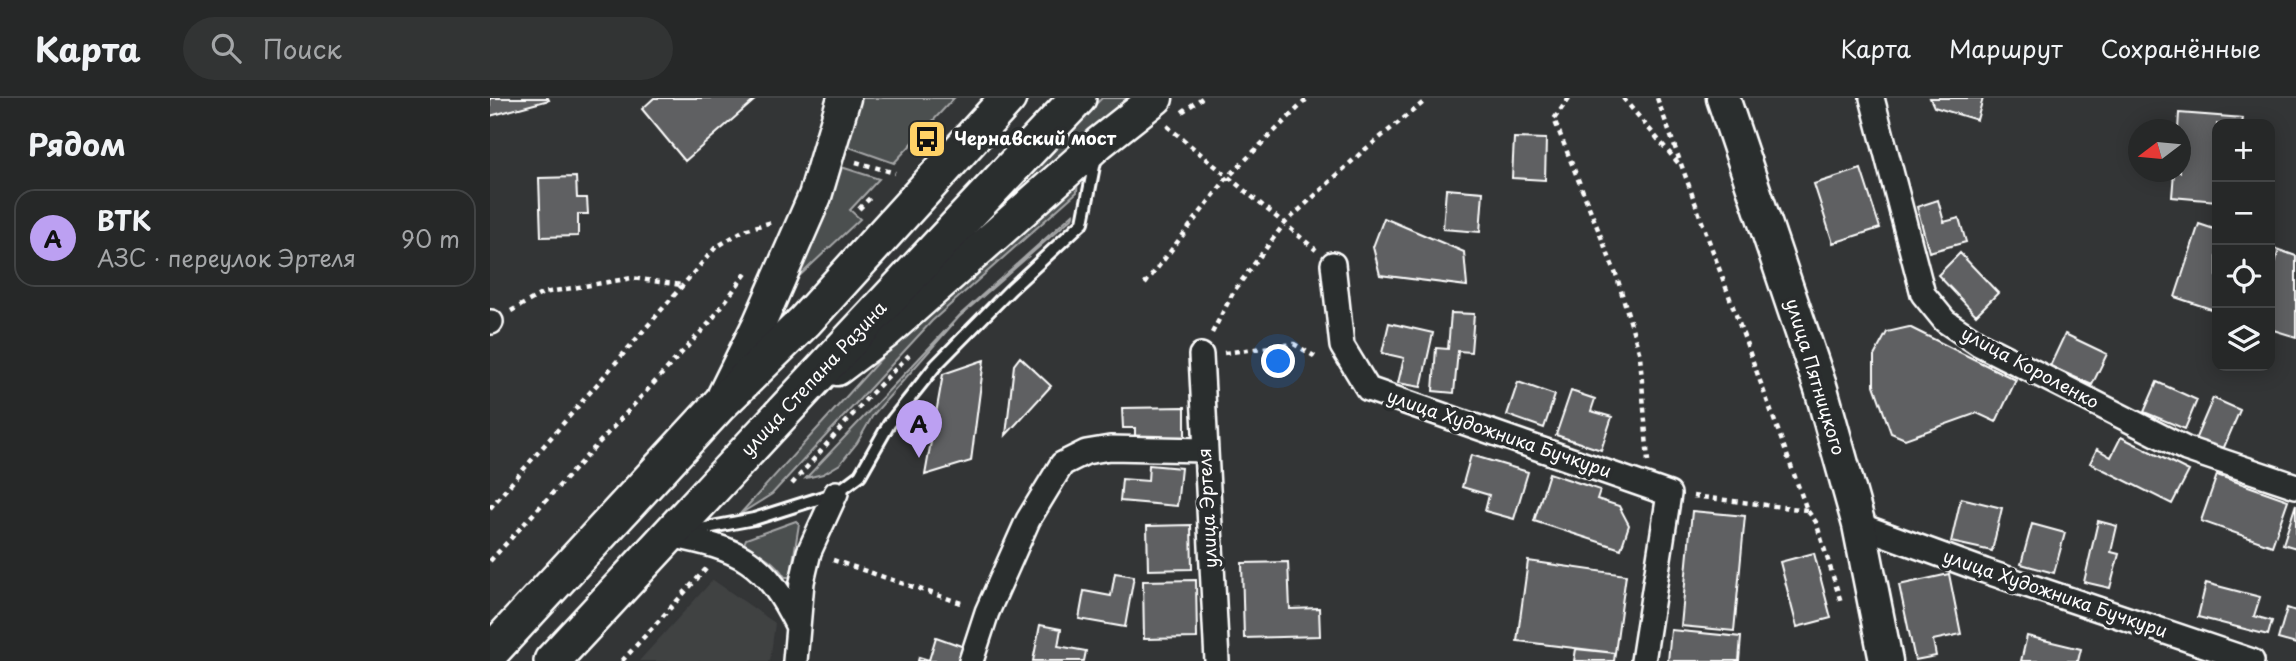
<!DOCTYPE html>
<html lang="ru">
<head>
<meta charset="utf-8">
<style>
  :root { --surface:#262828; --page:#323434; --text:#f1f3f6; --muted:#a4a6a8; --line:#424445; --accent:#bca0f2 }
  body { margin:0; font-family:"Playpen Sans",sans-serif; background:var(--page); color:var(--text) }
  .controls { position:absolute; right:21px; top:21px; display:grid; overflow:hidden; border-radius:14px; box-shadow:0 4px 18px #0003 }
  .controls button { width:63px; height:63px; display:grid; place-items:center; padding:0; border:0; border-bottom:2px solid var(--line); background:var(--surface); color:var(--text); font:35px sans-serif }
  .compass { position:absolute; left:1638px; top:21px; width:63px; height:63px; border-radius:50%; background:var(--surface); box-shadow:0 4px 18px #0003; rotate:254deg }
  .you { position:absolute; left:789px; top:264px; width:24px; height:24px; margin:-18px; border:5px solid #fff; border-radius:50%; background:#1a73e8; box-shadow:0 0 0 10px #1a73e833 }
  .badge { display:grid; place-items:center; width:46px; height:46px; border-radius:50%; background:var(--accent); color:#111; font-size:23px; font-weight:700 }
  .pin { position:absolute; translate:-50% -58px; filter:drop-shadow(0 2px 4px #0008) }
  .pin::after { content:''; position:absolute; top:37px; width:24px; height:21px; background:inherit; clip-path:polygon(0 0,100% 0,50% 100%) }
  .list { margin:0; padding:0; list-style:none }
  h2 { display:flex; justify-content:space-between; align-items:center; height:91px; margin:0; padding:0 28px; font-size:30px }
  h2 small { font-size:23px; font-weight:400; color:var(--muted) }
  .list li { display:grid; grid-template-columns:46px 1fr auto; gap:21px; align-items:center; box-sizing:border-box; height:98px; margin:0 14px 14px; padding:0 14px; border:2px solid var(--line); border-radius:21px }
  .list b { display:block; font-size:26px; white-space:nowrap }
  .list p { margin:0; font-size:23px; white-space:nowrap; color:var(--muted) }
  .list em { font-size:23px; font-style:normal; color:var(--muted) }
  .icon { flex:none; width:38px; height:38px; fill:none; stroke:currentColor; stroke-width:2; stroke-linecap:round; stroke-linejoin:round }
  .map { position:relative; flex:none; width:1806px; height:563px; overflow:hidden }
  header { display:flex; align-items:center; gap:42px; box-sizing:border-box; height:98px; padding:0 35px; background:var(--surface); border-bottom:2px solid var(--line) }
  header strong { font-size:33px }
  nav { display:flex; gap:38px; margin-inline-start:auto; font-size:24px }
  .search { width:490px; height:63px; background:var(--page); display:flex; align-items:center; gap:18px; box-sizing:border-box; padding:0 24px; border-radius:38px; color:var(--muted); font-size:26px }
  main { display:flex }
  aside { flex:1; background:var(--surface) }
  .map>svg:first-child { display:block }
  .built { fill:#404243 }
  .green { fill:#4c4f50; stroke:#a6a7a8; stroke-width:2 }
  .building { fill:#5f6162; stroke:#fff; stroke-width:2 }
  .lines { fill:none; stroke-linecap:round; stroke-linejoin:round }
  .lane-casing { stroke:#fff; stroke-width:16 }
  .street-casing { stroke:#fff; stroke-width:28 }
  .secondary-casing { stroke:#fff; stroke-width:37 }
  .primary-casing { stroke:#fff; stroke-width:40 }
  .path { stroke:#fff; stroke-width:4.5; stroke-dasharray:5 5; stroke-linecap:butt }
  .lane { stroke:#2a2d2e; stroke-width:10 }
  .street { stroke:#2a2d2e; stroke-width:23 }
  .secondary { stroke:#2a2d2e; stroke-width:32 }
  .primary { stroke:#2a2d2e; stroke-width:35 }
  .labels { text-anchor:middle; stroke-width:7; stroke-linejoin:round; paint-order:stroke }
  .poi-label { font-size:18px; font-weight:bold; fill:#fff; stroke:#2a2d2e; text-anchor:start }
  .street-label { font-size:18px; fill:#fff; stroke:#2a2d2e }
</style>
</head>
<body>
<header>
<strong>Карта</strong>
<div class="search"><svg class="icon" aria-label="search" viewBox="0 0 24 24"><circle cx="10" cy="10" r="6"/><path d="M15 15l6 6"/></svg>Поиск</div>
<nav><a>Карта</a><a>Маршрут</a><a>Сохранённые</a></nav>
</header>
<main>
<aside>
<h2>Рядом<small></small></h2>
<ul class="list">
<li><span class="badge">A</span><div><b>ВТК</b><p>АЗС · переулок Эртеля</p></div><em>90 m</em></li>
</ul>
</aside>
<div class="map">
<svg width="1806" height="563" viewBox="0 0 1806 563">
  <rect width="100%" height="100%" fill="#333536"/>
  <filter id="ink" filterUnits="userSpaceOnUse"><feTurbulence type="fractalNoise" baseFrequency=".0143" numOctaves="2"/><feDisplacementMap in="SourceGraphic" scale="14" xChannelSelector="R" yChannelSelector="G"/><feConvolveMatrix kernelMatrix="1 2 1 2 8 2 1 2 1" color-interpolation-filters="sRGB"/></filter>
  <g filter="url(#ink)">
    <path class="built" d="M223 482 285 525 280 563H149Z"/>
    <path class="green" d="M371 0H464L404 65 356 48Z
      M612 0H652L514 105 604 8Z
      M348 68 389 81 360 112 370 121 303 184Z
      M588 77 587 94 442 223 282 396 250 416 394 257 467 187Z
      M584 115 582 120 469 219 383 317 367 345 350 366 333 376 316 380 471 216Z
      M306 423 309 426 301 476 299 479H295C285 464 273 456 256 450L254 446 256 441Z"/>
    <path class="building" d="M0 0H58L59 2 0 18Z
      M164 0H267L195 63 152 11Z
      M1440 0H1493L1487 22 1444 9Z
      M1689 15 1753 20 1752 26H1727V103L1682 99 1684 74H1690V32H1688Z
      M1024 40 1056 41 1055 82 1022 80Z
      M1371 71 1390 130 1343 145 1324 86Z
      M86 79 87 100H97L98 116H88V138L51 139 49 80Z
      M956 91 993 94 990 134 953 131Z
      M1448 102 1454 124 1469 120 1476 144 1439 154 1427 109Z
      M894 120 974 154 977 188 890 177 883 149Z
      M1709 126 1727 132V213L1685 199Z
      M1780 149 1789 152 1780 182Z
      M1789 152 1806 158V239L1780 231V182Z
      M1470 155 1508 195 1486 217 1448 177Z
      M961 215 984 216 981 254 968 253 964 295 943 293 946 250 958 251Z
      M899 225 943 235 931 289 908 285 914 260 892 255Z
      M1419 229 1526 282 1506 324 1487 315 1415 341 1401 335 1384 287V258L1397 234Z
      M1575 236 1617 256 1602 287 1560 268Z
      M530 259 561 288 516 337 524 267Z
      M494 262 481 363 435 377 453 276Z
      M1028 284 1065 297 1054 330 1017 317Z
      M1667 284 1707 302 1695 331 1654 314Z
      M1081 293 1105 301 1101 313 1122 319 1111 352 1066 337Z
      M1723 300 1750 312 1732 354 1705 342Z
      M695 309V344L645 345V330H633L632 310Z
      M1631 339 1699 373 1682 406 1600 365 1607 351 1621 359Z
      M981 357 1038 374 1024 421 995 413 999 397 972 389Z
      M659 367 691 370 687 408 630 403 632 381 658 383Z
      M1059 375 1110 392 1107 401 1129 408 1139 427 1131 451 1044 423Z
      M1727 377 1798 402 1782 448 1711 423Z
      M1471 400 1512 410 1502 453 1461 444Z
      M1806 406V450L1793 446Z
      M1202 413 1255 418 1244 533 1191 528Z
      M1608 423 1627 428 1621 454 1629 456 1620 490 1594 484Z
      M1542 426 1575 435 1564 475 1531 466Z
      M701 427 702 471 658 472 657 428Z
      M1324 455 1341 520 1307 529 1290 464Z
      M1038 463 1136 477 1125 555 1027 543Z
      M798 464 800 511 829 510 830 538 754 540 752 465Z
      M625 475 644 478 635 529 589 521 594 493 621 498Z
      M1459 476 1471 536 1443 542 1446 558 1425 562 1409 487Z
      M706 482 707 540 654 541 653 483Z
      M1716 485 1770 499 1764 518 1782 523 1778 537 1708 519Z
      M1797 510 1806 513V546L1788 541Z
      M550 527 571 531 568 548 596 553 594 563H543Z
      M1181 532 1251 539 1249 563H1178Z
      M1537 538 1591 551 1588 563H1531Z
      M446 539 474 549 470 563H428L429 559 439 562Z
      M1086 551 1125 555 1124 563H1084Z"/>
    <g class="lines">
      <defs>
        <path id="lane" d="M195 434 264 421 346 395 370 377 399 326 446 267 521 191 593 124 606 58"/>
        <path id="street" d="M1382 0 1433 196 1455 223 1489 246 1696 351 1806 388
          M843 166 852 248 878 291 1179 396 1153 563
          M0 224H1
          M711 257 727 563
          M1369 427 1495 473 1762 563
          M179 437C251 451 275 462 308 529
          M305 563 312 484 319 454 346 395
          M481 563 497 514 538 422 572 366 596 354 620 350 714 352"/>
        <path id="secondary" d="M1233 0 1331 291 1369 427 1396 563
          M347 271 396 234 609 45 666 0
          M234 297 270 224 325 98 354 0"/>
        <path id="primary" d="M0 555 229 307 315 223 518 0
          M62 563C237 375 411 186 588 0"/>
      </defs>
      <use href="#lane" class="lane-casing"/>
      <use href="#street" class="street-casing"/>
      <use href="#secondary" class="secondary-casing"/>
      <use href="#primary" class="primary-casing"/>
      <path class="path" d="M1079 0 1064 21 1127 179 1150 257 1158 364
        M1133 0 1189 66
        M1167 0 1317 412 1326 424 1351 504
        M692 14 712 0
        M677 28 826 152
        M366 64 405 75
        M369 111 381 99
        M655 186 737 80 818 0
        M21 213 53 195 142 180 191 187
        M722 235 744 193 794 126 872 54 935 3
        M734 255 804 246 829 261
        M302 386 378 299 419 257
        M1203 398 1317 412
        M0 410 225 150 254 132 282 124
        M343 462 474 506
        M0 463 220 224 257 174
        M132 563 216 471"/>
      <use href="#lane" class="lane"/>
      <use href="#street" class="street"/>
      <use href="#secondary" class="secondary"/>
      <use href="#primary" class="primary"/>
    </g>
  </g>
  <defs>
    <symbol id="bus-square" viewBox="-11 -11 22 22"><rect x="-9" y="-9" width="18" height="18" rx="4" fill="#ffd166" stroke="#2a2d2e"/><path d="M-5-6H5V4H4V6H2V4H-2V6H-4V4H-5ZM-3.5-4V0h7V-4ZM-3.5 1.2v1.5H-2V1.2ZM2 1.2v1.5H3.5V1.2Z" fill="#111"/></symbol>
  </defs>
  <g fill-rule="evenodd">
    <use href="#bus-square" x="415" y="19" width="44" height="44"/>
  </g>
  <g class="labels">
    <g class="poi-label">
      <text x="464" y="47">Чернавский мост</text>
    </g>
    <g class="street-label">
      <text transform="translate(1540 270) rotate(28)" y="6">улица Короленко</text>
      <text transform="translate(1325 279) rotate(73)" y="6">улица Пятницкого</text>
      <text transform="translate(324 281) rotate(-47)" y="6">улица Степана Разина</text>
      <text transform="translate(1009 336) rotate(19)" y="6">улица Художника Бучкури</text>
      <text transform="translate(718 410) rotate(-93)" y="6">улица Эртеля</text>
      <text transform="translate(1565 496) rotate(19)" y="6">улица Художника Бучкури</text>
    </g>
  </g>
</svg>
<div class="controls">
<button>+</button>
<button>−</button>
<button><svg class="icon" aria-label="locate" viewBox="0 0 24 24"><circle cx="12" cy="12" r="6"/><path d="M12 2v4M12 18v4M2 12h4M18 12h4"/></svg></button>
<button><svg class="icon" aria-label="layers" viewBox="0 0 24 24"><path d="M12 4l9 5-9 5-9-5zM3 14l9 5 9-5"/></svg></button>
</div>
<svg class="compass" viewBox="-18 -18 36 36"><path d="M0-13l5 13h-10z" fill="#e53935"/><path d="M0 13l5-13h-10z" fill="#a4a6a8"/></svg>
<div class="you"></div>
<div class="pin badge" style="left:429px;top:360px">A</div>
</div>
</main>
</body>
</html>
